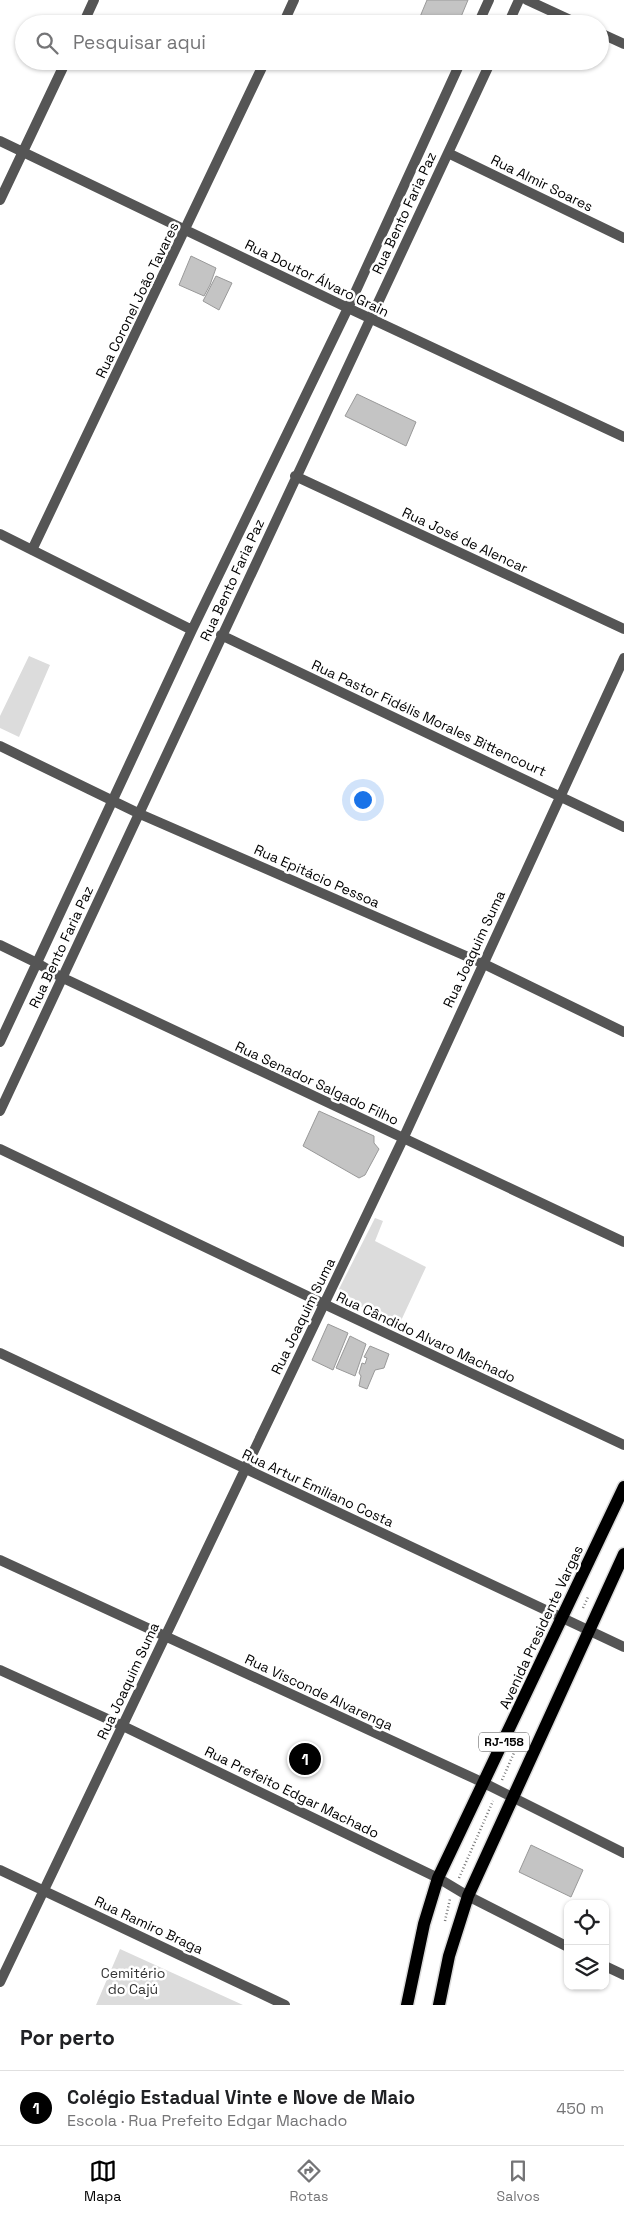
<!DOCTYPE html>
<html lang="pt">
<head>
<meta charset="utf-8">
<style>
  :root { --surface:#fff; --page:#f2f2f2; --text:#202124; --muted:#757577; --line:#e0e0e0; --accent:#000 }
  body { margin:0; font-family:"Space Grotesk",sans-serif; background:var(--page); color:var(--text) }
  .controls { position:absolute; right:15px; bottom:15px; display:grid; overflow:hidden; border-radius:10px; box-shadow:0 1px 4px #0004 }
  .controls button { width:45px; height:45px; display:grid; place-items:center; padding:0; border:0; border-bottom:1px solid var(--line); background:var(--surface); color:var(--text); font:25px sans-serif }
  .you { position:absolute; left:362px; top:799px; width:18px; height:18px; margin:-12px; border:4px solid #fff; border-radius:50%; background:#1a73e8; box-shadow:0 0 0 8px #1a73e833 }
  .badge { display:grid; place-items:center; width:32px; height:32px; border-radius:50%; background:var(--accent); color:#fff; font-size:16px; font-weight:700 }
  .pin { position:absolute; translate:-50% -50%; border:2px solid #fff; box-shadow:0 1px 5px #0006 }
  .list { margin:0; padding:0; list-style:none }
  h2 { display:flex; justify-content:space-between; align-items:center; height:65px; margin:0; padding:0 20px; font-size:21px }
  h2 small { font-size:16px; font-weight:400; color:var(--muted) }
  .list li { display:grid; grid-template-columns:32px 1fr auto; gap:15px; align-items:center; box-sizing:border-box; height:75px; padding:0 20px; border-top:1px solid var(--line) }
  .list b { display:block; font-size:19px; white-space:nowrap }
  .list p { margin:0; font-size:16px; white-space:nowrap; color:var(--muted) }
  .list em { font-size:16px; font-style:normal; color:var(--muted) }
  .icon { flex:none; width:28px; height:28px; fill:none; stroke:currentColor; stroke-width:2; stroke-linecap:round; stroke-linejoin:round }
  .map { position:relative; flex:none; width:624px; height:2005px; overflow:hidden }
  .search { position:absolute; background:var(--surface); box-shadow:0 1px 4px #0004; left:15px; right:15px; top:15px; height:55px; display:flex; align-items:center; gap:12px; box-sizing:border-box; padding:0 18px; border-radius:28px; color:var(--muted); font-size:19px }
  .sheet { height:140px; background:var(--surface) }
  nav { display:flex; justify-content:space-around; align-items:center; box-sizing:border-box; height:70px; border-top:1px solid var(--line); background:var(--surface); font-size:14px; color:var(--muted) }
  nav a { display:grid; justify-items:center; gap:2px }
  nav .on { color:var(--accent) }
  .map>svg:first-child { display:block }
  .green { fill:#dcdcdc }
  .building { fill:#c4c4c4; stroke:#999 }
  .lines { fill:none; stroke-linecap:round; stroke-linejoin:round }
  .primary-casing { stroke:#dbdbdb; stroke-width:15 }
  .path { stroke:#777; stroke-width:2.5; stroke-dasharray:1 2.5; stroke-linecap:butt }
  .minor { stroke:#555; stroke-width:10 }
  .primary { stroke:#000; stroke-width:12 }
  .labels { text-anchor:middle; stroke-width:5; stroke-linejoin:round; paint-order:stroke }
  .shield { fill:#fff; stroke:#4c4c4c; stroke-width:1 }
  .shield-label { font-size:12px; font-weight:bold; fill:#000 }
  .street-label { font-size:14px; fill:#000; stroke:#fff }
  .park-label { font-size:14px; fill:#333; stroke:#fff }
</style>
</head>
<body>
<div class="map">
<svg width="624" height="2005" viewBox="0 0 624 2005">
  <rect width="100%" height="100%" fill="#fff"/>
  <path class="green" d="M29 656 50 665 19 737 0 728V716Z
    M375 1218 383 1221 375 1241 426 1267 399 1325 347 1300 340 1294 339 1289Z
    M120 1949 243 2005H96Z"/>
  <path class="building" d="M427 0H468L458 24H417Z
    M191 256 216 268 210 285 204 296 179 285Z
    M216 276 232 283 219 310 203 301Z
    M357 394 416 422 406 446 345 416Z
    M319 1111 374 1136V1143L379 1149 365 1175 359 1178 303 1146Z
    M328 1324 348 1333 333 1370 312 1360Z
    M350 1336 366 1344 355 1376 336 1368Z
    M370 1346 389 1354 384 1368 375 1370 367 1389 359 1386 361 1376 359 1373 362 1363 365 1364 367 1358 364 1357Z
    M531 1845 583 1870 571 1897 519 1872Z"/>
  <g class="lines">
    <defs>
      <path id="primary" d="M407 2005 424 1924 438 1878 624 1487
        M439 2005 449 1956 468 1896 624 1554"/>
    </defs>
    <use href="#primary" class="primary-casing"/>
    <path class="path" d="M583 1608 588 1597
      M502 1780 521 1737
      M459 1878 493 1801
      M445 1921 450 1899"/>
    <path class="minor" d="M527 0 579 24
      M83 24 94 0
      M283 24 294 0
      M478 24 489 0
      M508 24 519 0
      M600 33 624 44
      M0 141 348 308 624 437
      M448 153 624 238
      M0 200 66 61
      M295 476 624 629
      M0 534 192 630
      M32 550 265 61
      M221 635 624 827
      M0 746 140 814 482 963 624 1032
      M0 945 37 963 61 977 624 1242
      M0 1042 192 630 348 308 461 61
      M0 1111 491 61
      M0 1149 324 1304 624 1445
      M0 1353 624 1647
      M0 1560 484 1783 624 1853
      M0 1670 123 1726 438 1878 468 1896 568 1947
      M0 1870 285 2005
      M605 1966 624 1975
      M0 1982 403 1139 624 658"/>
    <use href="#primary" class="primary"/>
  </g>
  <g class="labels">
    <rect class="shield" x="479" y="1732.5" width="50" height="19" rx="4"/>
    <g class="shield-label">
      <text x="504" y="1746">RJ-158</text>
    </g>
    <g class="street-label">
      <text transform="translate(542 183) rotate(26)" y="5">Rua Almir Soares</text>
      <text transform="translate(404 213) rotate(-65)" y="5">Rua Bento Faria Paz</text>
      <text transform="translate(317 278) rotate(26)" y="5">Rua Doutor Álvaro Grain</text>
      <text transform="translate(137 300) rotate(-64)" y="5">Rua Coronel João Tavares</text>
      <text transform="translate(465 540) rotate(25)" y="5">Rua José de Alencar</text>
      <text transform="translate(232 580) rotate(-65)" y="5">Rua Bento Faria Paz</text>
      <text transform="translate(429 718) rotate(25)" y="5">Rua Pastor Fidélis Morales Bittencourt</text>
      <text transform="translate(317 876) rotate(24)" y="5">Rua Epitácio Pessoa</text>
      <text transform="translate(61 947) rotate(-65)" y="5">Rua Bento Faria Paz</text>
      <text transform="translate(474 949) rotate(-65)" y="5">Rua Joaquim Suma</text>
      <text transform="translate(317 1083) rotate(25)" y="5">Rua Senador Salgado Filho</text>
      <text transform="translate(303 1316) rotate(-64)" y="5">Rua Joaquim Suma</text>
      <text transform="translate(426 1337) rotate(25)" y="5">Rua Cândido Alvaro Machado</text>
      <text transform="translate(318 1488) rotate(25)" y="5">Rua Artur Emiliano Costa</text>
      <text transform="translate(541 1627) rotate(-65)" y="5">Avenida Presidente Vargas</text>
      <text transform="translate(128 1681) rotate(-65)" y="5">Rua Joaquim Suma</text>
      <text transform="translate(319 1692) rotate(25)" y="5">Rua Visconde Alvarenga</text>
      <text transform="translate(292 1792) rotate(26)" y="5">Rua Prefeito Edgar Machado</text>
      <text transform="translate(149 1925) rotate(25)" y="5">Rua Ramiro Braga</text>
    </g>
    <g class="park-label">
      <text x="133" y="1978">Cemitério<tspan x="133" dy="16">do Cajú</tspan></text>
    </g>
  </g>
</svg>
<div class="controls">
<button><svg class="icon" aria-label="locate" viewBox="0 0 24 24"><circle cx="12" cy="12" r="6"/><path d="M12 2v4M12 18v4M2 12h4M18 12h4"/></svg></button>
<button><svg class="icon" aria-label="layers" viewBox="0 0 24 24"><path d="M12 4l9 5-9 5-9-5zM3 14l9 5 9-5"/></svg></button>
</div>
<div class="you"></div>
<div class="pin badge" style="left:305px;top:1759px">1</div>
<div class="search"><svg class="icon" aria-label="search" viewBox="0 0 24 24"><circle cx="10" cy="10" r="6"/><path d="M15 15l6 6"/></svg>Pesquisar aqui</div>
</div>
<section class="sheet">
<h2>Por perto<small></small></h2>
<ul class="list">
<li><span class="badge">1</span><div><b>Colégio Estadual Vinte e Nove de Maio</b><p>Escola · Rua Prefeito Edgar Machado</p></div><em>450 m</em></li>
</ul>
</section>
<nav>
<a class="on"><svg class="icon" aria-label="map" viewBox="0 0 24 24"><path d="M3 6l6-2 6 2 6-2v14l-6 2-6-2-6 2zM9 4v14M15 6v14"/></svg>Mapa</a>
<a><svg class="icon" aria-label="directions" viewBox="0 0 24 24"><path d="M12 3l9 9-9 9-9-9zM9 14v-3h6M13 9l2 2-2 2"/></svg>Rotas</a>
<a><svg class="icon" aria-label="saved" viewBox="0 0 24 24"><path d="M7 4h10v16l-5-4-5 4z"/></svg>Salvos</a>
</nav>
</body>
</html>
